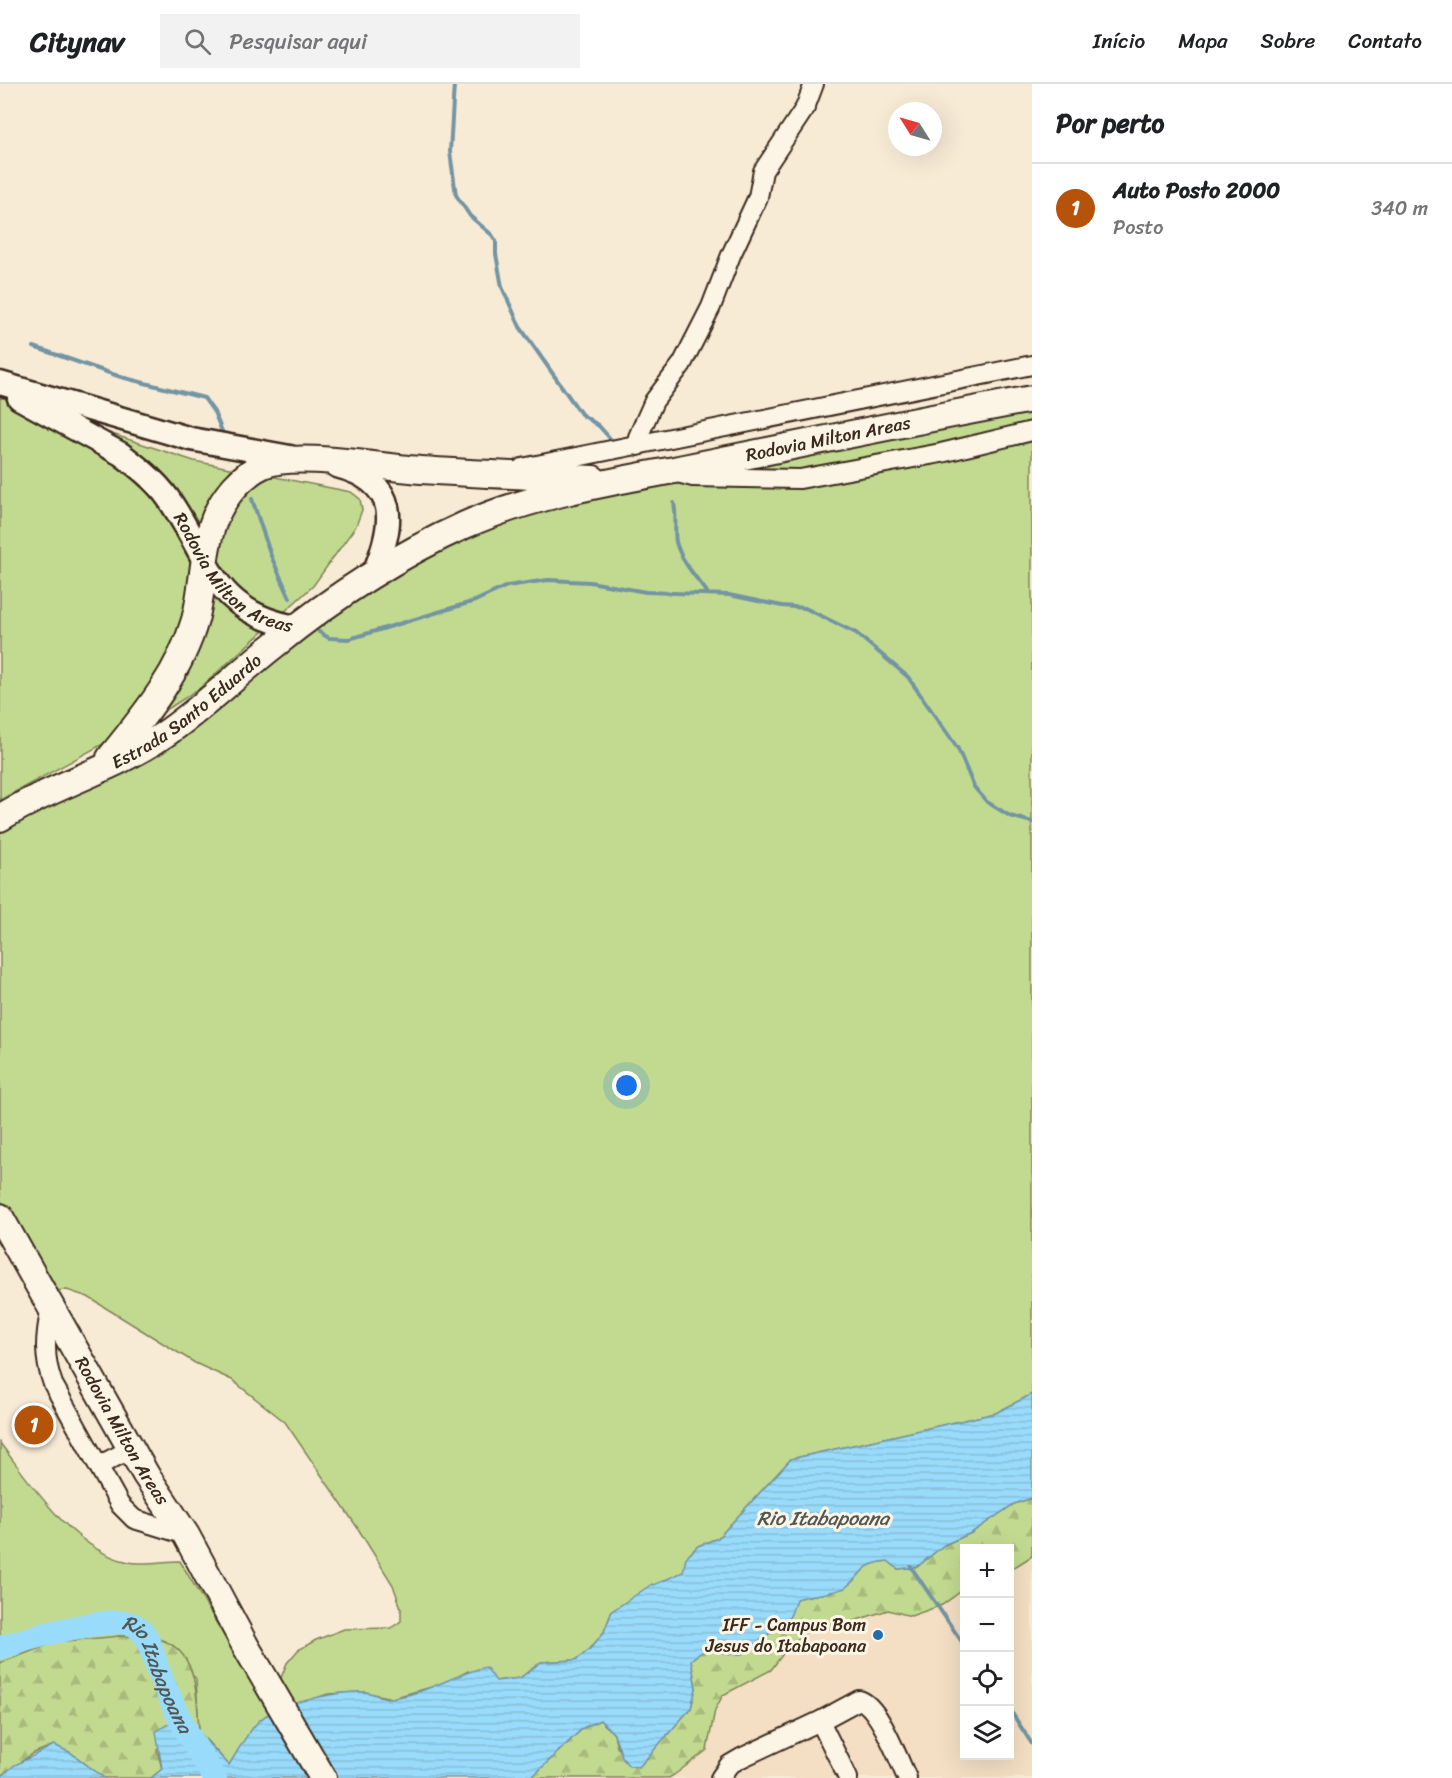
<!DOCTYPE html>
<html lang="pt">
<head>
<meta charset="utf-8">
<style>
  :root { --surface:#fff; --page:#f2f2f2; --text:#202124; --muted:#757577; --line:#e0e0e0; --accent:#b45309 }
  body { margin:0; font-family:Sriracha,sans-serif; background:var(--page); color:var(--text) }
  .controls { position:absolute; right:18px; bottom:18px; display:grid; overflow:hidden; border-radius:0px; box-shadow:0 6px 24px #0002 }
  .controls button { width:54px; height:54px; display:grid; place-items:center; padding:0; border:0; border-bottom:2px solid var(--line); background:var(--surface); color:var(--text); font:30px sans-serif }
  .compass { position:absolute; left:888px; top:18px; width:54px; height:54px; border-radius:50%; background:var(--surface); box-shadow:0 6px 24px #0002; rotate:307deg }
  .you { position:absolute; left:627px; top:1002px; width:21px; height:21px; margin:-15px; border:4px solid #fff; border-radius:50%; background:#1a73e8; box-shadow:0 0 0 9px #1a73e833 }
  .badge { display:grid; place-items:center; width:39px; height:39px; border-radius:50%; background:var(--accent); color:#fff; font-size:20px; font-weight:700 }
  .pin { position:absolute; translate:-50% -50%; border:3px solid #fff; box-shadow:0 2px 6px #0006 }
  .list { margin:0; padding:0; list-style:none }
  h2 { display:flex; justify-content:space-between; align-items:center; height:78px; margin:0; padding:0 24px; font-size:26px }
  h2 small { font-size:20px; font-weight:400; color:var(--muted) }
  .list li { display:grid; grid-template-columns:39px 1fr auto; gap:18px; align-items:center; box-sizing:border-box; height:90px; padding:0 24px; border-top:2px solid var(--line) }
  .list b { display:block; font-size:22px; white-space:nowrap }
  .list p { margin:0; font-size:20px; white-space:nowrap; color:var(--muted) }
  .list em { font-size:20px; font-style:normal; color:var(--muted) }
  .icon { flex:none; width:33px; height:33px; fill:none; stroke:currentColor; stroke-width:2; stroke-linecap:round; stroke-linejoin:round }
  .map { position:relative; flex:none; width:1032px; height:1694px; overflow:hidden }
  header { display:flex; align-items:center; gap:36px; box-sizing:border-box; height:84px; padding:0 30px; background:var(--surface); border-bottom:2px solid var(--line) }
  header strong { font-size:28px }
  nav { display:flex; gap:33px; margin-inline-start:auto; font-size:21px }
  .search { width:420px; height:54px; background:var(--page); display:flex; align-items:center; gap:15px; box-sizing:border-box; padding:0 21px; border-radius:0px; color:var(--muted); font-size:22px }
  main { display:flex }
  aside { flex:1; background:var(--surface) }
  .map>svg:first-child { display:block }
  .built { fill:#f4dfc4 }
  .grass { fill:#c2da90; stroke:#7e8257; stroke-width:1.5 }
  .forest { fill:url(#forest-firs); stroke:#7e8257; stroke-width:1.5 }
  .water { fill:url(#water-rules); stroke:#7394a3; stroke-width:1.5 }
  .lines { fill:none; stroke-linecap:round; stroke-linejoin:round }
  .stream { stroke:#7394a3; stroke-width:4 }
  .river { stroke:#99dbfb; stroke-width:24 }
  .minor-casing { stroke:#3b2a1e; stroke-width:22 }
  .major-casing { stroke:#3b2a1e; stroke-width:27 }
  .highway-casing { stroke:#3b2a1e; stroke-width:30 }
  .minor { stroke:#fcf5e5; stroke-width:18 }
  .major { stroke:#fcf5e5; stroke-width:22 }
  .highway { stroke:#fcf5e5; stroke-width:26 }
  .poi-dot { fill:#1f6fb2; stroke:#fcf5e5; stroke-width:2 }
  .labels { text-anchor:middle; stroke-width:6; stroke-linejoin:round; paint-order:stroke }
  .street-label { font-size:18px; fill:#3b2a1e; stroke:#fcf5e5 }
  .poi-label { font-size:18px; fill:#3b2a1e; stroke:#fcf5e5; text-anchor:end }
  .water-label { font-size:20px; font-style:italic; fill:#525655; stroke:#fcf5e5 }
</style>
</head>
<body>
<header>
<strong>Citynav</strong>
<div class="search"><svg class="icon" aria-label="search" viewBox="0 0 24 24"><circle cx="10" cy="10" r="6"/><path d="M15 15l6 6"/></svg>Pesquisar aqui</div>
<nav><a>Início</a><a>Mapa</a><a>Sobre</a><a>Contato</a></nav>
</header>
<main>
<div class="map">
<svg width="1032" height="1694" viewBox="0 0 1032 1694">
  <defs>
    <pattern id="forest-firs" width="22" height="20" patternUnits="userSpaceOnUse" patternTransform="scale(1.5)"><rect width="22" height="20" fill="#c2da90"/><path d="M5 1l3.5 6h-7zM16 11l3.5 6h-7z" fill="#a8bb7c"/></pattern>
    <pattern id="water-rules" width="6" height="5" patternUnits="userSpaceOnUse" patternTransform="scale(1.5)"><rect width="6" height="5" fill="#99dbfb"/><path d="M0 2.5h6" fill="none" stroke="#85bcd7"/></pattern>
  </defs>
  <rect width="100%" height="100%" fill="#f8ebd6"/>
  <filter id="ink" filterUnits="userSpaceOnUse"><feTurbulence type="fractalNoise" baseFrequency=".0167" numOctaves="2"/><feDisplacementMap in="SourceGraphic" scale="12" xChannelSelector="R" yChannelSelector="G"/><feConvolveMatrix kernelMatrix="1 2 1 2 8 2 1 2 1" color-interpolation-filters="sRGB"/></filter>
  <g filter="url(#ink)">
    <path class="built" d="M1032 1435V1694H560L621 1686 694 1634 821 1528 964 1473V1672H1010V1464Z"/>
    <path class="grass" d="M0 313 194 377 351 408 360 415 362 426 356 442 313 502 200 604 171 623 0 716Z
      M1032 327V1310L996 1329 791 1375 718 1454 698 1462 686 1474 684 1488 654 1501 612 1527 604 1548 590 1565 576 1576 541 1578 520 1594 495 1597 468 1587 446 1599 392 1614 365 1608 328 1610 295 1621 280 1596 287 1579 298 1566 316 1556 344 1545 391 1544 401 1537V1524L393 1501 357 1443 285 1338 232 1296 195 1279 88 1213 67 1206 53 1207 0 1115V748L293 560 376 495 458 448 622 404Z
      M0 1359C32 1401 74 1467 129 1478 144 1481 164 1477 180 1477L270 1630 250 1648 229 1681 199 1648 196 1595 160 1555 120 1552 0 1579Z"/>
    <path class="forest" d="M1032 1414V1472L1010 1486V1464H964V1505L942 1521 911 1532 888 1526 832 1544 806 1548 788 1563 771 1586 723 1611 715 1626 707 1666 674 1691 669 1694H531L583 1644 600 1636 614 1650 617 1663 639 1683 691 1624 696 1604 691 1576C712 1556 721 1573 739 1570 750 1569 753 1561 761 1555 784 1539 787 1546 795 1515 807 1511 838 1509 846 1503 865 1489 859 1480 888 1477L898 1485 917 1483 944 1461 971 1449 1014 1420Z
      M120 1552C132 1553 146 1552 158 1555 199 1565 197 1615 199 1648L187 1637 157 1665 162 1685 151 1694H104L71 1669 54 1661 34 1669 0 1692V1579L56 1558Z"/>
    <path class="water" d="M1032 1310V1414L1014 1420 971 1449 944 1461 917 1483 898 1485 888 1477C859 1480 865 1489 846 1503 838 1509 807 1511 796 1515 787 1546 784 1539 761 1555 753 1561 750 1569 739 1570 720 1573 711 1557 691 1576L696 1604 691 1624 639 1683 629 1682 623 1675 614 1650 600 1636 583 1644 531 1694H151L162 1685 156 1647 176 1636 187 1637 229 1681C240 1664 250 1641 268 1630 285 1619 344 1606 365 1608 374 1609 382 1615 391 1614 426 1610 454 1590 486 1583L496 1597 520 1594 541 1578 576 1576 590 1565 604 1548 612 1527 652 1500 654 1501 683 1488 686 1474 698 1462 718 1454 791 1375 996 1329Z
      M54 1661 71 1669 104 1694H0L13 1682Z"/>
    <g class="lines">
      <path class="stream" d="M454 0 450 68 456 111 470 132 492 151 496 157V170L502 203 520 243 581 330 599 342 615 360
        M34 263 121 293 204 314 214 328 224 352
        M252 415 271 472 290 514
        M674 419C677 433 674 446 676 458 681 477 696 493 707 508
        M319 548 329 554 349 555 475 517 507 502 548 496 590 498 646 508 729 511 782 522 805 524 856 549 908 593 958 665 974 703 987 718 1010 732 1032 738
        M911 1483 964 1561
        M1010 1626 1032 1660"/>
      <path class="river" id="s1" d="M0 1564C25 1555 112 1530 134 1541 148 1548 152 1567 156 1580 170 1620 192 1659 215 1694"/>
      <defs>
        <path id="minor" d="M638 362V353L654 317 682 280 711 223 731 171 758 113 763 87 805 24 814 0
          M522 384 1032 281
          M678 389 693 393 800 395 941 369 1032 347
          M51 1223C45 1252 43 1273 53 1300L120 1421 134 1435 186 1451
          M98 1382 131 1365
          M820 1637 848 1694
          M720 1694 729 1681 741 1674 820 1637 859 1616C879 1621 898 1675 907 1694"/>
        <g id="major">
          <path d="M0 299 191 355 290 373"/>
          <path id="s2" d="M19 314 121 370C138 383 155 396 168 414 209 472 211 529 297 543"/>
          <path d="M337 382C402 399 394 441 373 491"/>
        </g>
        <g id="highway">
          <path d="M110 674C144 632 180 589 195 536 204 503 202 466 215 434 223 413 243 390 263 381 296 367 383 384 421 386 478 390 536 392 593 395"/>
          <path id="s3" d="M0 734C51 702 112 686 162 652 202 625 235 592 273 562 332 514 396 472 465 441 530 412 605 399 674 386 794 362 912 337 1032 315"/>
          <path id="s4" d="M0 1133 146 1391 186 1451 245 1561 323 1694"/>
        </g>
      </defs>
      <use href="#minor" class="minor-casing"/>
      <use href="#major" class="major-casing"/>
      <use href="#highway" class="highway-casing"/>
      <use href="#minor" class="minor"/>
      <use href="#major" class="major"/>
      <use href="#highway" class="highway"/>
    </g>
  </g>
  <circle class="poi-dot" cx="878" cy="1551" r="6"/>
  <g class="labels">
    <g class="street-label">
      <text dy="6" stroke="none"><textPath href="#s3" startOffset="926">Rodovia Milton Areas</textPath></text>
      <text dy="6" stroke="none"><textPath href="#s2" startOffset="284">Rodovia Milton Areas</textPath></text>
      <text dy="6" stroke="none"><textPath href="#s3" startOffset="216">Estrada Santo Eduardo</textPath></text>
      <text dy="6" stroke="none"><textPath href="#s4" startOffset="246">Rodovia Milton Areas</textPath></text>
    </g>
    <g class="poi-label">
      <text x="866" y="1547">IFF - Campus Bom<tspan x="866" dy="21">Jesus do Itabapoana</tspan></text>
    </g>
    <g class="water-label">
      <text x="823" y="1441">Rio Itabapoana</text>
      <text dy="7" stroke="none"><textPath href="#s1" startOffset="192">Rio Itabapoana</textPath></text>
    </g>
  </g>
</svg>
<div class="controls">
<button>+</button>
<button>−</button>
<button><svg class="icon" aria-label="locate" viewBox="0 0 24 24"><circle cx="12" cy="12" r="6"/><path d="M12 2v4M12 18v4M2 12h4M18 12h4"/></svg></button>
<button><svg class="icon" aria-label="layers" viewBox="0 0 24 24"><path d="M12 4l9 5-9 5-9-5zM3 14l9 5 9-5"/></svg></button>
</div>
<svg class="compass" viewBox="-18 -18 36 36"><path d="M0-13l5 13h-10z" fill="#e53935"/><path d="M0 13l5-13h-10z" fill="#757577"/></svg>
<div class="you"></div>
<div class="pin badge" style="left:34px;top:1341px">1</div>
</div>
<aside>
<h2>Por perto<small></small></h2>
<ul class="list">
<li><span class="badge">1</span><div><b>Auto Posto 2000</b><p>Posto</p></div><em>340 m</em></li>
</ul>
</aside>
</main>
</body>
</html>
